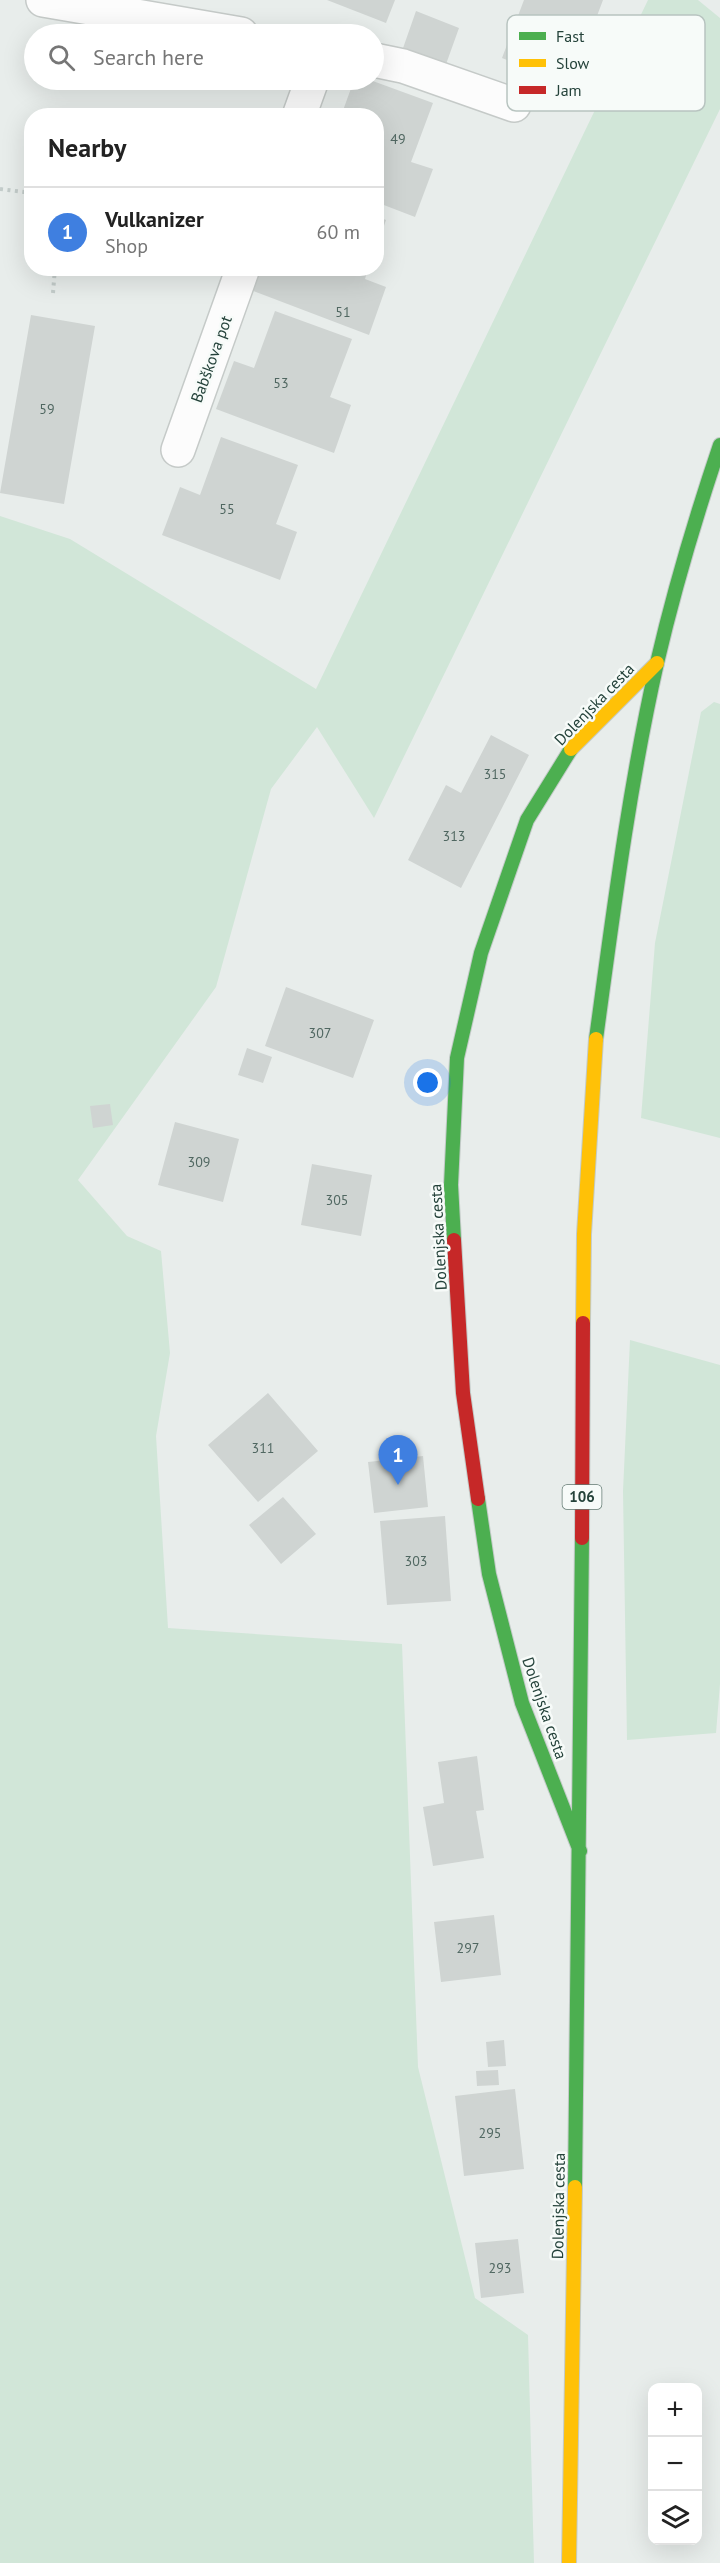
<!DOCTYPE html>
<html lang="en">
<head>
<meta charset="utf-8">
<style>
  :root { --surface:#fff; --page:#f2f2f2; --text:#222; --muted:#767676; --line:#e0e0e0; --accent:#ea580c }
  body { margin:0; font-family:"PT Sans",sans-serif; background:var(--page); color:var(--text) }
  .controls { position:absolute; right:18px; bottom:18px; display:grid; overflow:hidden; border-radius:12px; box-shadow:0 6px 24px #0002 }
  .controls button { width:54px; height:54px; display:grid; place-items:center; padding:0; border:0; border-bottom:2px solid var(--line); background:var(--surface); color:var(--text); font:30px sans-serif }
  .you { position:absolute; left:428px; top:1083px; width:21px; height:21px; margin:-15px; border:4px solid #fff; border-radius:50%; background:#1a73e8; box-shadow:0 0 0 9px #1a73e833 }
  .badge { display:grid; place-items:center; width:39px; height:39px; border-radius:50%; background:var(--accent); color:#fff; font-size:20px; font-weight:700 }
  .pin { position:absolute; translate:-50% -50px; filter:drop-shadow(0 2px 3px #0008) }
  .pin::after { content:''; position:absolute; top:32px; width:21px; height:18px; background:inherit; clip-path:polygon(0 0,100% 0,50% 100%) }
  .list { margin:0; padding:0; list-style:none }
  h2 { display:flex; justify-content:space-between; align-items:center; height:78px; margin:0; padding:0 24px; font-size:26px }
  h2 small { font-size:20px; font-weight:400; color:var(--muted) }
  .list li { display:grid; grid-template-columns:39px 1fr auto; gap:18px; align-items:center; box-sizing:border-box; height:90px; padding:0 24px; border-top:2px solid var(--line) }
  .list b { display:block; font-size:22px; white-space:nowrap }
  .list p { margin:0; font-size:20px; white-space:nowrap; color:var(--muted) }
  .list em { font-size:20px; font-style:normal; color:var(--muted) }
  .icon { flex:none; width:33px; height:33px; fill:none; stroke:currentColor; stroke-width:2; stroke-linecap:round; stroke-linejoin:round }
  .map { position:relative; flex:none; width:720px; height:2563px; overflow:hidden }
  .search { position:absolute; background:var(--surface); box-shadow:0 6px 24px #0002; left:24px; top:24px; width:360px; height:66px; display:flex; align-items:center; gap:15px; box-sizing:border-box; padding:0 21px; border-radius:33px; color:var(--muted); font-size:22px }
  .panel { position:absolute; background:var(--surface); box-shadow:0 6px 24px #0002; left:24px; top:108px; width:360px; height:168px; border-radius:24px }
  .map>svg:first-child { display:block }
  .green { fill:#d1e6d8 }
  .building { fill:#cfd4d2 }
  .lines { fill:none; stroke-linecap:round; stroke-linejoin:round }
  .street-casing { stroke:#c5cac8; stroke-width:36 }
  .fast-casing { stroke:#c3cbc8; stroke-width:16 }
  .slow-casing { stroke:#c3cbc8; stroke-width:16 }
  .jam-casing { stroke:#c3cbc8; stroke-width:16 }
  .path { stroke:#c3ccca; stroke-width:4; stroke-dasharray:3 4.5; stroke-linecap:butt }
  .street { stroke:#fcfcfc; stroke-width:33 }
  .fast { stroke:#4caf50; stroke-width:14 }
  .slow { stroke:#ffc107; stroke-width:14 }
  .jam { stroke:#c62828; stroke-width:14 }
  .labels { text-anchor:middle; stroke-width:5; stroke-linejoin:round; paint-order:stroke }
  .number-label { font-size:14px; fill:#506761 }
  .shield { fill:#f7fbf9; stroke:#637a73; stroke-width:1.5 }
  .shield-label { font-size:15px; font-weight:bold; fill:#24423a }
  .street-label { font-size:16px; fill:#24423a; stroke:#f7fbf9 }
  .key { fill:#f7fbf9; stroke:#b8c4c0; stroke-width:1.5 }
  .key-label { font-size:16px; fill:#24423a }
</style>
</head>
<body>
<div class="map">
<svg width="720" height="2563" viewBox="0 0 720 2563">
  <rect width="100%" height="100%" fill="#e8edeb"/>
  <path class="green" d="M648 0H698L720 18V109L374 818 317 727 271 789 216 987 78 1180 127 1236 161 1251 170 1353 156 1436 168 1628 402 1644 418 2067 475 2298 528 2335 534 2563H0V516L70 539 316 689Z
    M714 702 720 704V1138L641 1118 655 943 701 712Z
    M630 1340 720 1365V1684L716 1733 627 1740 623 1491Z"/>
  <path class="building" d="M327 0H395L386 23Z
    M524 0H603L571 85 502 58Z
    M416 11 459 28 445 67 402 51Z
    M354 80H370L433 103 411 162 433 169 415 217 376 202V116H341Z
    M376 216 386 220 377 246H376Z
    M259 268H368L365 279 386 287 369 335 251 290Z
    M275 311 352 339 330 397 351 405 334 453 216 409 234 361 254 368Z
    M31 315 95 326 64 504 0 493Z
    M221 437 298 465 276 524 297 532 280 580 162 535 180 487 200 495Z
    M491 735 529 755 461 888 408 860 446 785 461 793Z
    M286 987 374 1020 353 1078 265 1046Z
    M247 1048 272 1057 263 1083 238 1075Z
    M110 1104 113 1125 93 1128 90 1106Z
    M175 1122 239 1139 223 1202 158 1185Z
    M312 1164 372 1175 361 1236 301 1225Z
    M268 1393 318 1451 258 1502 208 1445Z
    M423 1456 428 1507 374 1513 368 1462Z
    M283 1497 316 1534 281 1564 249 1525Z
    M445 1516 451 1601 387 1605 380 1521Z
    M477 1756 484 1810 476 1811 484 1858 433 1866 423 1807 444 1803 438 1762Z
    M494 1915 501 1975 441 1982 434 1922Z
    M504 2040 506 2066 488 2067 486 2042Z
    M498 2070 499 2085 477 2086 476 2071Z
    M515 2089 524 2169 464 2176 455 2096Z
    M518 2239 524 2293 481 2298 475 2243Z"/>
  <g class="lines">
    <defs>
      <path id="street" d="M43 0 241 34
        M374 60 403 66 514 105
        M299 116 312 80
        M178 450 243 268"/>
      <path id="fast" d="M596 1039C613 914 629 787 657 663 674 590 696 516 720 445
        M454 1240 451 1185 457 1058 481 953 527 820 571 749
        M478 1499 489 1574 522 1703 580 1851
        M575 2187 582 1538"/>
      <path id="slow" d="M571 749 657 663
        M583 1323 584 1234 596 1039
        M569 2563 575 2187"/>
      <path id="jam" d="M454 1240 463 1393 478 1499
        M582 1538 583 1323"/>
    </defs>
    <use href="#street" class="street-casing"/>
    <use href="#fast" class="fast-casing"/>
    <use href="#slow" class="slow-casing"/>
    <use href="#jam" class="jam-casing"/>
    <path class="path" d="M0 189 32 193
      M53 293 55 268"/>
    <use href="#street" class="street"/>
    <use href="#fast" class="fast"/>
    <use href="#slow" class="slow"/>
    <use href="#jam" class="jam"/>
  </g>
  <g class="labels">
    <g class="number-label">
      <text x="398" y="144">49</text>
      <text x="343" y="317">51</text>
      <text x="281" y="388">53</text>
      <text x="47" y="414">59</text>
      <text x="227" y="514">55</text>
      <text x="495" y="779">315</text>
      <text x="454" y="841">313</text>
      <text x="320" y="1038">307</text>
      <text x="199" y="1167">309</text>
      <text x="337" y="1205">305</text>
      <text x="263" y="1453">311</text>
      <text x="416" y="1566">303</text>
      <text x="468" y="1953">297</text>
      <text x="490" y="2138">295</text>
      <text x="500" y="2273">293</text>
    </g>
    <rect class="shield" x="562.5" y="1485" width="39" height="24" rx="4.5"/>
    <g class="shield-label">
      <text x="582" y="1502">106</text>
    </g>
    <g class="street-label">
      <text transform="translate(211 359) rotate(-70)" y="6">Babškova pot</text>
      <text transform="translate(594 704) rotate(-46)" y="6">Dolenjska cesta</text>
      <text transform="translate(438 1237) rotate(-93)" y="6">Dolenjska cesta</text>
      <text transform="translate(545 1708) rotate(71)" y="6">Dolenjska cesta</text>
      <text transform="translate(558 2206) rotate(-89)" y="6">Dolenjska cesta</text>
    </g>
  </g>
  <rect x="507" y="15" width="198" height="96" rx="9" class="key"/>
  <rect x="519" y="32" width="27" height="8" fill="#4caf50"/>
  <rect x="519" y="59" width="27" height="8" fill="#ffc107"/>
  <rect x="519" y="86" width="27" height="8" fill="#c62828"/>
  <g class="key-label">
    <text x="556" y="42">Fast</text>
    <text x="556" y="69">Slow</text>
    <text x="556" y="96">Jam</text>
  </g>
</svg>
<div class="controls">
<button>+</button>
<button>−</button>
<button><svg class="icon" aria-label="layers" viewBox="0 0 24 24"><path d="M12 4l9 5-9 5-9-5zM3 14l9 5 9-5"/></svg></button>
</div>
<div class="you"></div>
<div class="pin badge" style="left:398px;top:1485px;background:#3f7fe0">1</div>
<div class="search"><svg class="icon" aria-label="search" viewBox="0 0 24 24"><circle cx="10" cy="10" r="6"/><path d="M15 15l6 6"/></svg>Search here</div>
<section class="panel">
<h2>Nearby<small></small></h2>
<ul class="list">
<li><span class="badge" style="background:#3f7fe0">1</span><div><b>Vulkanizer</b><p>Shop</p></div><em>60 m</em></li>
</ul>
</section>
</div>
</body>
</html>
